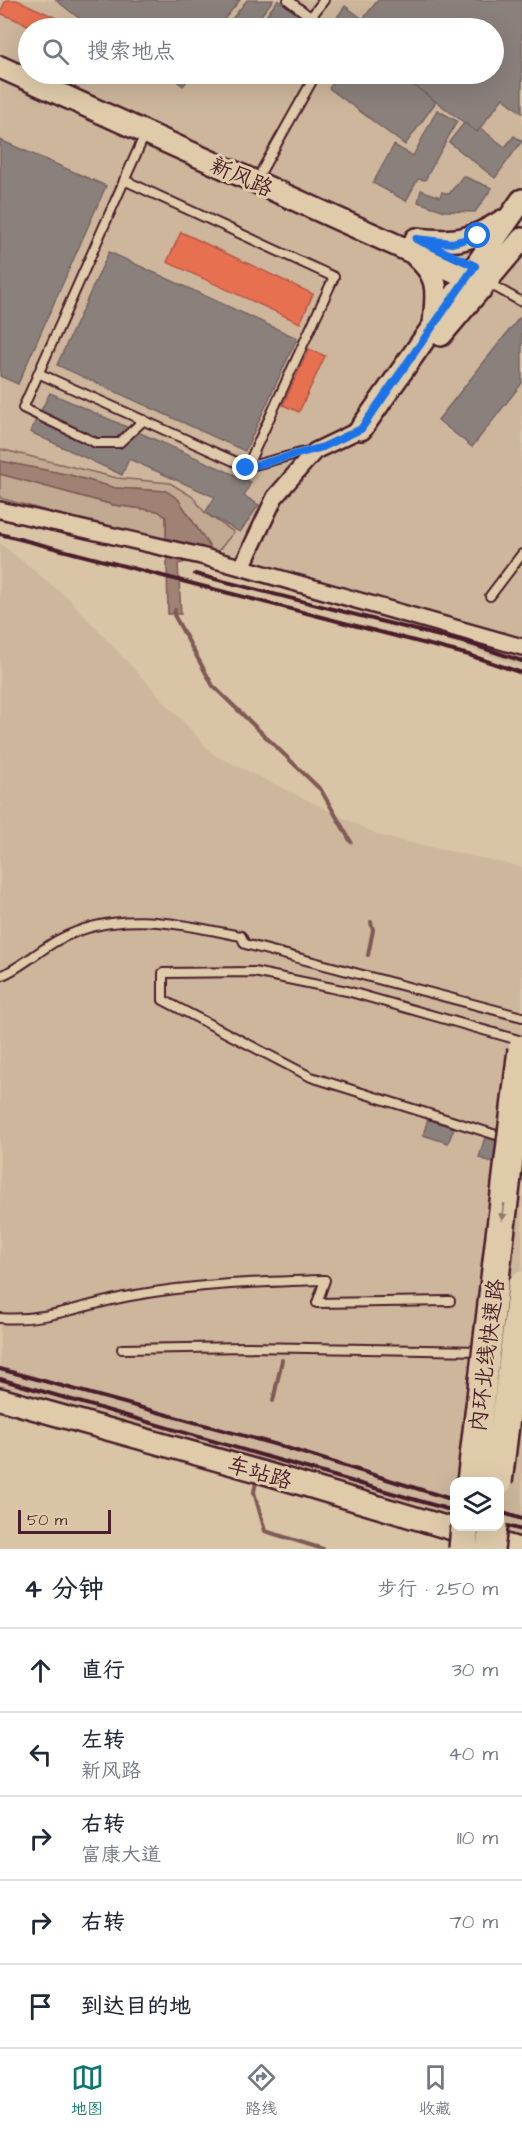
<!DOCTYPE html>
<html lang="zh">
<head>
<meta charset="utf-8">
<style>
  :root { --surface:#fff; --page:#f6f6f7; --text:#1f2937; --muted:#747a83; --line:#e0e1e3; --accent:#0f766e }
  body { margin:0; font-family:"Architects Daughter","LXGW WenKai TC",sans-serif; background:var(--page); color:var(--text) }
  .controls { position:absolute; right:18px; bottom:18px; display:grid; overflow:hidden; border-radius:12px; box-shadow:0 6px 24px #0002 }
  .controls button { width:54px; height:54px; display:grid; place-items:center; padding:0; border:0; border-bottom:2px solid var(--line); background:var(--surface); color:var(--text); font:30px sans-serif }
  .scale { position:absolute; left:18px; bottom:15px; width:93px; box-sizing:border-box; padding-left:6px; border:3px solid #4a1f2b; border-top:0; font-size:16px; line-height:21px; white-space:nowrap; color:#4a1f2b; -webkit-text-stroke:4px #dfcbaa; paint-order:stroke }
  .stop { position:absolute; width:18px; height:18px; margin:-14px; border:4px solid #1a73e8; border-radius:50%; background:#fff }
  .stop.end { background:#1a73e8; border-color:#fff; box-shadow:0 2px 6px #0008 }
  .list { margin:0; padding:0; list-style:none }
  h2 { display:flex; justify-content:space-between; align-items:center; height:78px; margin:0; padding:0 24px; font-size:26px }
  h2 small { font-size:20px; font-weight:400; color:var(--muted) }
  .list li { display:grid; grid-template-columns:39px 1fr auto; gap:18px; align-items:center; box-sizing:border-box; height:84px; padding:0 24px; border-top:2px solid var(--line) }
  .list b { display:block; font-size:22px; white-space:nowrap }
  .list p { margin:0; font-size:20px; white-space:nowrap; color:var(--muted) }
  .list em { font-size:20px; font-style:normal; color:var(--muted) }
  .icon { flex:none; width:33px; height:33px; fill:none; stroke:currentColor; stroke-width:2; stroke-linecap:round; stroke-linejoin:round }
  .map { position:relative; flex:none; width:522px; height:1549px; overflow:hidden }
  .search { position:absolute; background:var(--surface); box-shadow:0 6px 24px #0002; left:18px; right:18px; top:18px; height:66px; display:flex; align-items:center; gap:15px; box-sizing:border-box; padding:0 21px; border-radius:33px; color:var(--muted); font-size:22px }
  .sheet { height:498px; background:var(--surface) }
  nav { display:flex; justify-content:space-around; align-items:center; box-sizing:border-box; height:84px; border-top:2px solid var(--line); background:var(--surface); font-size:16px; color:var(--muted) }
  nav a { display:grid; justify-items:center; gap:3px }
  nav .on { color:var(--accent) }
  .map>svg:first-child { display:block }
  .built { fill:#cdb69b; fill-rule:evenodd }
  .green { fill:#c2a991; stroke:#86645e; stroke-width:1.5 }
  .water { fill:#a08275; stroke:#7e5a57; stroke-width:1.5 }
  .shops { fill:#e76f51; stroke:#b85746; stroke-width:1.5 }
  .industry { fill:#8a817c; stroke:#776464; stroke-width:1.5 }
  .lines { fill:none; stroke-linecap:round; stroke-linejoin:round }
  .stream { stroke:#7e5a57; stroke-width:4 }
  .lane-casing { stroke:#4a1f2b; stroke-width:12 }
  .street-casing { stroke:#4a1f2b; stroke-width:20 }
  .secondary-casing { stroke:#4a1f2b; stroke-width:26 }
  .lane { stroke:#dfcbaa; stroke-width:8 }
  .street { stroke:#dfcbaa; stroke-width:15 }
  .secondary { stroke:#dfcbaa; stroke-width:21 }
  .rail { stroke:#4a1f2b; stroke-width:4 }
  .highway-bridge-casing { stroke:#4a1f2b; stroke-width:32; stroke-linecap:butt }
  .highway-bridge { stroke:#dfcbaa; stroke-width:27 }
  .oneway { fill:#94756a }
  .route { stroke:#1a73e8; stroke-width:8 }
  .labels { text-anchor:middle; stroke-width:6; stroke-linejoin:round; paint-order:stroke }
  .street-label { font-size:22px; fill:#4a1f2b; stroke:#dfcbaa }
</style>
</head>
<body>
<div class="map">
<svg width="522" height="1549" viewBox="0 0 522 1549">
  <rect width="100%" height="100%" fill="#d9c4a5"/>
  <filter id="ink" filterUnits="userSpaceOnUse"><feTurbulence type="fractalNoise" baseFrequency=".0167" numOctaves="2"/><feDisplacementMap in="SourceGraphic" scale="12" xChannelSelector="R" yChannelSelector="G"/><feConvolveMatrix kernelMatrix="1 2 1 2 8 2 1 2 1" color-interpolation-filters="sRGB"/></filter>
  <g filter="url(#ink)">
    <path class="built" d="M0 0H522V667L242 567 0 507ZM28 28H494V74H28Z
      M0 543 69 599 214 755 381 836 522 867V1548L0 1400ZM454 1482H500V1526H454Z"/>
    <path class="green" d="M0 449 117 478 170 483 193 497 205 513 234 532 215 555 178 499 166 491 115 488 70 475 0 461Z
      M0 474 113 505 158 511 166 517V544L0 498Z"/>
    <path class="water" d="M0 461 70 475 115 488 166 491 178 499 215 555 178 564 181 614H168L166 517 158 511 114 505 0 474Z"/>
    <path class="shops" d="M6 0H17L76 27 35 28 0 13Z
      M181 232 313 294 300 323 167 262Z
      M309 349 325 356 299 412 283 405Z"/>
    <path class="industry" d="M56 0H240L217 28H82L85 23Z
      M247 0H273L251 28H225Z
      M278 0 316 28H257Z
      M378 0H522V113L503 98 477 132 399 74H494V28H340L333 23 345 6 363 19Z
      M177 74H193L183 86 173 78Z
      M340 74H399L436 102 405 145 329 88Z
      M437 110 457 121 425 180 418 179 406 201 373 183 394 145 413 156Z
      M464 123 477 132 480 128 505 147 514 136 522 141 495 178 449 142Z
      M0 140 106 186 18 384 0 376Z
      M463 176 492 188 475 212 445 211 418 202 421 190 440 197 442 192 449 194Z
      M109 252 297 338 245 451 57 365Z
      M519 318 522 320V383L472 447 438 420Z
      M50 393 251 482 244 496 259 505 240 532 205 513 215 497 129 459 122 475 30 432Z
      M428 1119 454 1128 448 1143 423 1135Z
      M485 1137 522 1148V1171L479 1158Z"/>
    <g class="lines">
      <path class="stream" d="M175 610 174 615 213 686 321 790 351 842
        M368 955 373 930 371 922
        M273 1401 282 1360
        M256 1482 254 1492 265 1531 323 1549"/>
      <defs>
        <path id="lane" d="M288 0 325 28
          M311 17 324 0
          M262 170 316 74
          M488 283 522 302
          M38 373 247 467 334 277 124 180
          M144 420 119 443H96L23 408 145 134
          M247 467 312 450
          M490 596 522 554
          M0 976C16 971 41 949 58 940 118 908 178 924 241 936L245 944 522 1017
          M506 1138 311 1077 163 1000V973L254 972 347 991 522 1041
          M0 1318C46 1322 86 1304 130 1296 194 1284 260 1282 325 1280L317 1303 450 1301
          M122 1349 249 1347 482 1351"/>
        <path id="street" d="M0 510 201 556 522 647
          M242 567 275 497 315 451 361 429"/>
        <path id="secondary" d="M0 67 467 277 482 288
          M416 239C454 243 469 242 502 221
          M416 256C442 279 436 293 434 325
          M441 335 522 239
          M361 429 522 200
          M0 1399 268 1474 519 1549"/>
      </defs>
      <use href="#lane" class="lane-casing"/>
      <use href="#street" class="street-casing"/>
      <use href="#secondary" class="secondary-casing"/>
      <use href="#lane" class="lane"/>
      <use href="#street" class="street"/>
      <use href="#secondary" class="secondary"/>
      <path class="rail" d="M0 534 469 655 522 673
        M195 574 471 644 522 661
        M0 1369 274 1444 454 1500
        M0 1379 454 1511
        M500 1512 522 1519
        M500 1524 522 1530"/>
      <defs>
        <path id="highway-bridge" d="M471 1482 522 1049
          M498 1482 522 1285
          M463 1549 465 1526
          M490 1549 493 1526"/>
      </defs>
      <use href="#highway-bridge" class="highway-bridge-casing"/>
      <use href="#highway-bridge" class="highway-bridge"/>
    </g>
    <defs><path id="oneway-solid" d="M-6-.8H1V-3.2L6.5 0L1 3.2V.8H-6Z" transform="scale(1.5)"/></defs>
    <use class="oneway" href="#oneway-solid" transform="translate(503 1212) rotate(97)"/>
  </g>
  <g class="lines" filter="url(#ink)">
    <path class="route" d="M246 468 323 447 361 429 475 266 416 239 452 243 478 236"/>
  </g>
  <g class="labels">
    <g class="street-label">
      <text transform="translate(242 176) rotate(24)" y="8">新风路</text>
      <text transform="translate(486 1355) rotate(-83)" y="8">内环北线快速路</text>
      <text transform="translate(260 1472) rotate(16)" y="8">车站路</text>
    </g>
  </g>
</svg>
<div class="controls">
<button><svg class="icon" aria-label="layers" viewBox="0 0 24 24"><path d="M12 4l9 5-9 5-9-5zM3 14l9 5 9-5"/></svg></button>
</div>
<div class="scale">50 m</div>
<div class="stop" style="left:478px;top:236px"></div>
<div class="stop end" style="left:246px;top:468px"></div>
<div class="search"><svg class="icon" aria-label="search" viewBox="0 0 24 24"><circle cx="10" cy="10" r="6"/><path d="M15 15l6 6"/></svg>搜索地点</div>
</div>
<section class="sheet">
<h2>4 分钟<small>步行 · 250 m</small></h2>
<ul class="list">
<li><svg class="icon" aria-label="ahead" viewBox="0 0 24 24"><path d="M12 20V5M6 11l6-6 6 6"/></svg><div><b>直行</b></div><em>30 m</em></li>
<li><svg class="icon" aria-label="left" viewBox="0 0 24 24"><path d="M17 20v-9H6M10 6l-5 5 5 5"/></svg><div><b>左转</b><p>新风路</p></div><em>40 m</em></li>
<li><svg class="icon" aria-label="right" viewBox="0 0 24 24"><path d="M7 20v-9h11M14 6l5 5-5 5"/></svg><div><b>右转</b><p>富康大道</p></div><em>110 m</em></li>
<li><svg class="icon" aria-label="right" viewBox="0 0 24 24"><path d="M7 20v-9h11M14 6l5 5-5 5"/></svg><div><b>右转</b></div><em>70 m</em></li>
<li><svg class="icon" aria-label="arrive" viewBox="0 0 24 24"><path d="M6 21V4h12l-3 4 3 4H6"/></svg><div><b>到达目的地</b></div></li>
</ul>
</section>
<nav>
<a class="on"><svg class="icon" aria-label="map" viewBox="0 0 24 24"><path d="M3 6l6-2 6 2 6-2v14l-6 2-6-2-6 2zM9 4v14M15 6v14"/></svg>地图</a>
<a><svg class="icon" aria-label="directions" viewBox="0 0 24 24"><path d="M12 3l9 9-9 9-9-9zM9 14v-3h6M13 9l2 2-2 2"/></svg>路线</a>
<a><svg class="icon" aria-label="saved" viewBox="0 0 24 24"><path d="M7 4h10v16l-5-4-5 4z"/></svg>收藏</a>
</nav>
</body>
</html>
